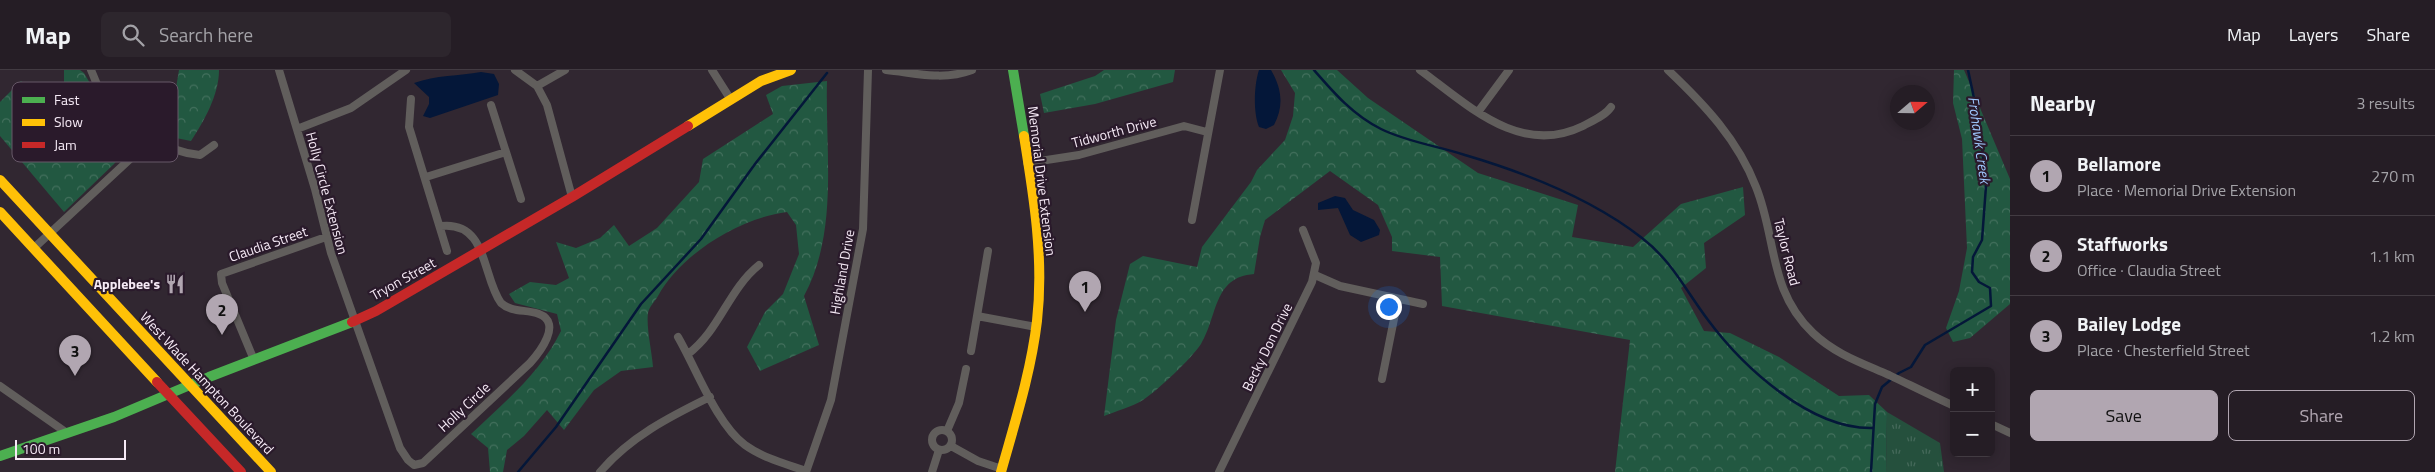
<!DOCTYPE html>
<html lang="en">
<head>
<meta charset="utf-8">
<style>
  :root { --surface:#251d25; --page:#2d262d; --text:#f1f3f6; --muted:#a3a2a7; --line:#423b42; --accent:#b1a6b1 }
  body { margin:0; font-family:"Titillium Web",sans-serif; background:var(--page); color:var(--text) }
  .controls { position:absolute; right:15px; bottom:15px; display:grid; overflow:hidden; border-radius:8px; box-shadow:0 2px 12px #0003 }
  .controls button { width:45px; height:45px; display:grid; place-items:center; padding:0; border:0; border-bottom:1px solid var(--line); background:var(--surface); color:var(--text); font:25px sans-serif }
  .compass { position:absolute; left:1890px; top:15px; width:45px; height:45px; border-radius:50%; background:var(--surface); box-shadow:0 2px 12px #0003; rotate:70deg }
  .scale { position:absolute; left:15px; bottom:12px; width:111px; box-sizing:border-box; padding-left:5px; border:2px solid #f6eaf6; border-top:0; font-size:14px; line-height:18px; white-space:nowrap; color:#f6eaf6; -webkit-text-stroke:4px #2a1a2b; paint-order:stroke }
  .you { position:absolute; left:1388px; top:236px; width:18px; height:18px; margin:-12px; border:4px solid #fff; border-radius:50%; background:#1a73e8; box-shadow:0 0 0 8px #1a73e833 }
  .badge { display:grid; place-items:center; width:32px; height:32px; border-radius:50%; background:var(--accent); color:#111; font-size:16px; font-weight:700 }
  .pin { position:absolute; translate:-50% -41px; filter:drop-shadow(0 1px 2px #0008) }
  .pin::after { content:''; position:absolute; top:26px; width:18px; height:15px; background:inherit; clip-path:polygon(0 0,100% 0,50% 100%) }
  .list { margin:0; padding:0; list-style:none }
  h2 { display:flex; justify-content:space-between; align-items:center; height:65px; margin:0; padding:0 20px; font-size:21px }
  h2 small { font-size:16px; font-weight:400; color:var(--muted) }
  .list li { display:grid; grid-template-columns:32px 1fr auto; gap:15px; align-items:center; box-sizing:border-box; height:80px; padding:0 20px; border-top:1px solid var(--line) }
  .list b { display:block; font-size:19px; white-space:nowrap }
  .list p { margin:0; font-size:16px; white-space:nowrap; color:var(--muted) }
  .list em { font-size:16px; font-style:normal; color:var(--muted) }
  .actions { display:flex; gap:10px; padding:15px 20px }
  .actions a { flex:1; padding:11px 0; border:1px solid var(--accent); border-radius:8px; text-align:center; font-size:18px; color:var(--accent) }
  .actions .main { background:var(--accent); color:#111 }
  .icon { flex:none; width:28px; height:28px; fill:none; stroke:currentColor; stroke-width:2; stroke-linecap:round; stroke-linejoin:round }
  .map { position:relative; flex:none; width:2010px; height:402px; overflow:hidden }
  header { display:flex; align-items:center; gap:30px; box-sizing:border-box; height:70px; padding:0 25px; background:var(--surface); border-bottom:1px solid var(--line) }
  header strong { font-size:24px }
  nav { display:flex; gap:28px; margin-inline-start:auto; font-size:18px }
  .search { width:350px; height:45px; background:var(--page); display:flex; align-items:center; gap:12px; box-sizing:border-box; padding:0 18px; border-radius:8px; color:var(--muted); font-size:19px }
  main { display:flex }
  aside { flex:1; background:var(--surface) }
  .map>svg:first-child { display:block }
  .grass { fill:url(#grass-tufts) }
  .forest { fill:url(#forest-crowns) }
  .water { fill:#041739 }
  .lines { fill:none; stroke-linecap:round; stroke-linejoin:round }
  .stream { stroke:#041739; stroke-width:2.5 }
  .street { stroke:#615e5c; stroke-width:8 }
  .fast { stroke:#4caf50; stroke-width:10 }
  .slow { stroke:#ffc107; stroke-width:10 }
  .jam { stroke:#c62828; stroke-width:10 }
  .labels { text-anchor:middle; stroke-width:4.5; stroke-linejoin:round; paint-order:stroke }
  .street-label { font-size:14px; fill:#f6eaf6; stroke:#2a1a2b }
  .poi-label { font-size:14px; font-weight:bold; fill:#f6eaf6; stroke:#2a1a2b; text-anchor:end }
  .water-label { font-size:15px; font-style:italic; fill:#9dc5fb; stroke:#2a1a2b }
  .key { fill:#2a1a2b; stroke:#675868; stroke-width:1 }
  .key-label { font-size:14px; fill:#f6eaf6 }
</style>
</head>
<body>
<header>
<strong>Map</strong>
<div class="search"><svg class="icon" aria-label="search" viewBox="0 0 24 24"><circle cx="10" cy="10" r="6"/><path d="M15 15l6 6"/></svg>Search here</div>
<nav><a>Map</a><a>Layers</a><a>Share</a></nav>
</header>
<main>
<div class="map">
<svg width="2010" height="402" viewBox="0 0 2010 402">
  <defs>
    <pattern id="grass-tufts" width="24" height="20" patternUnits="userSpaceOnUse" patternTransform="scale(1.25)"><rect width="24" height="20" fill="#25503d"/><path d="M3 7l-1-3M5 7V3M7 7l1-3M15 17l-1-3M17 17v-4M19 17l1-3" fill="none" stroke="#45695a"/></pattern>
    <pattern id="forest-crowns" width="20" height="18" patternUnits="userSpaceOnUse" patternTransform="scale(1.25)"><rect width="20" height="18" fill="#225841"/><path d="M2 6a3 3 0 1 1 6 0M12 15a3 3 0 1 1 6 0" fill="none" stroke="#43705d"/></pattern>
  </defs>
  <rect width="100%" height="100%" fill="#312731"/>
  <path class="grass" d="M1887 342 1940 373 1944 402H1886Z"/>
  <path class="forest" d="M64 0H80L84 3 108 44 134 68 114 94 64 142 0 66V32L21 11 45 28 57 26 64 19Z
    M179 0H219C219 25 204 51 191 71L176 68 146 47 164 34 176 18Z
    M1104 0H1175L1173 12 1095 34 1044 43 1040 24 1095 6Z
    M1281 0H1337L1368 28 1478 103 1578 135 1572 167 1633 177 1681 134 1743 117 1745 145 1704 173 1706 198 1681 218 1704 261 1730 263 1779 287 1839 326 1869 325 1887 342 1886 402H1615L1630 270 1442 236 1440 187 1392 181V167L1378 135 1330 101 1265 150 1260 167 1254 204C1213 207 1218 246 1201 274 1192 288 1157 321 1143 330 1132 337 1116 341 1104 346L1116 250 1130 194 1143 186 1197 197 1202 177 1251 112 1257 100 1285 70 1293 46 1295 23Z
    M1954 0H1964L2010 109V234L1970 268 1953 272 1946 258 1959 221 1967 178 1962 69 1953 33Z
    M827 11C825 82 839 161 804 226L819 275 760 301 747 277 765 242 783 224 799 184 796 155 787 142C739 148 681 184 658 226 655 231 649 237 648 243 646 257 652 282 653 297L621 301 594 320 564 360 547 340 524 366 507 380 503 402H490L488 378 471 364C504 333 541 302 561 261L557 244 515 233 509 224 530 212 556 215 569 208 556 172 576 178 600 168 614 155 629 176 657 158 699 112 703 89 773 44 766 25 782 16Z"/>
  <path class="water" d="M1259 0H1271C1282 19 1284 36 1274 55L1266 59 1259 57C1253 42 1254 15 1259 0Z
    M481 2 494 4 499 14 498 25 430 48 423 46 429 34V27L414 13C436 5 459 6 481 2Z
    M1335 126 1345 128 1353 140 1374 150 1380 160 1379 165 1361 172 1350 165 1338 138 1318 140V133Z"/>
  <g class="lines">
    <path class="stream" d="M1314 0C1334 23 1353 45 1381 59 1407 72 1438 76 1465 85 1526 103 1591 128 1642 168 1672 191 1686 221 1708 250 1743 297 1811 360 1873 358
      M518 402 556 357 641 234 701 169 755 94 827 3
      M1871 402 1875 334 1882 317 1899 303 1911 297 1925 275 1991 236 1990 218 1979 212 1972 202 1973 187 1982 170 1986 116 1980 56 1968 0"/>
    <path class="street" d="M91 0C95 9 98 19 104 28 123 57 166 82 200 85L214 75
      M279 0 315 119 331 183 400 378 408 390 414 395 423 393 530 293C539 283 563 253 539 244 526 239 512 243 501 233 482 207 488 151 441 156
      M515 0 537 16 547 35 572 127
      M712 0 731 30
      M886 0C916 3 943 11 972 0
      M1420 0C1468 35 1520 87 1583 56 1592 51 1605 46 1611 37
      M1668 0C1705 35 1738 70 1756 117 1777 169 1768 220 1813 263 1835 284 1862 293 1889 305 1910 315 1932 326 1954 336
      M537 16 565 0
      M411 29 409 57 447 181
      M491 35 521 129
      M1478 42 1509 0
      M297 59 351 38 406 0
      M1027 93 1079 85 1184 56 1207 62
      M426 107 506 82
      M1192 150 1220 0
      M34 178 130 89 156 73
      M988 181 977 246 1036 257
      M1315 205 1340 216 1423 234
      M678 267C696 298 717 355 745 375 763 388 786 394 806 401
      M971 281 977 246
      M688 284C720 260 728 220 759 195
      M254 290 222 213 221 204 326 167
      M1382 309 1398 229
      M0 316 67 363
      M1991 354 2010 363
      M932 370a10 10 0 1 1 20 0a10 10 0 1 1-20 0Z
      M947 361 959 333 966 299
      M951 376 978 391 1002 399
      M600 402C630 367 669 347 710 327
      M806 402 831 330 863 159 868 0
      M932 402 939 380
      M1219 402 1312 212 1316 193 1303 160"/>
    <path class="fast" d="M1013 0 1024 66
      M0 386 114 347 209 307 352 252"/>
    <path class="slow" d="M688 56 761 11 791 0
      M0 110 271 402
      M0 142 157 312
      M1001 402C1015 352 1031 302 1037 251 1044 189 1034 127 1024 66"/>
    <path class="jam" d="M352 252 376 241 572 127 688 56
      M157 312 241 402"/>
  </g>
  <defs>
    <symbol id="restaurant-bare" viewBox="-9 -9 18 18"><path d="M-5-6h1v4h1v-4h1v4h1v-4h1v5L-1.5 .5V6h-2V.5L-5-1ZM5-6V6H3V1.5H1.5Q1.5-4 5-6Z" fill="#b1a6b1" stroke="#2a1a2b" stroke-width="2.5" paint-order="stroke"/></symbol>
  </defs>
  <g fill-rule="evenodd">
    <use href="#restaurant-bare" x="161" y="200" width="28" height="28"/>
  </g>
  <g class="labels">
    <g class="street-label">
      <text transform="translate(1114 62) rotate(-15)" y="5">Tidworth Drive</text>
      <text transform="translate(1042 111) rotate(83)" y="5">Memorial Drive Extension</text>
      <text transform="translate(327 123) rotate(75)" y="5">Holly Circle Extension</text>
      <text transform="translate(268 174) rotate(-19)" y="5">Claudia Street</text>
      <text transform="translate(1787 182) rotate(76)" y="5">Taylor Road</text>
      <text transform="translate(842 202) rotate(-80)" y="5">Highland Drive</text>
      <text transform="translate(403 209) rotate(-29)" y="5">Tryon Street</text>
      <text transform="translate(1267 277) rotate(-64)" y="5">Becky Don Drive</text>
      <text transform="translate(207 313) rotate(47)" y="5">West Wade Hampton Boulevard</text>
      <text transform="translate(464 337) rotate(-43)" y="5">Holly Circle</text>
    </g>
    <g class="poi-label">
      <text x="160" y="219">Applebee's</text>
    </g>
    <g class="water-label">
      <text transform="translate(1979 70) rotate(82)" y="5">Frohawk Creek</text>
    </g>
  </g>
  <rect x="12" y="12" width="166" height="80" rx="8" class="key"/>
  <rect x="22" y="27" width="23" height="6" fill="#4caf50"/>
  <rect x="22" y="49" width="23" height="7" fill="#ffc107"/>
  <rect x="22" y="72" width="23" height="6" fill="#c62828"/>
  <g class="key-label">
    <text x="54" y="35">Fast</text>
    <text x="54" y="57">Slow</text>
    <text x="54" y="80">Jam</text>
  </g>
</svg>
<div class="controls">
<button>+</button>
<button>−</button>
</div>
<svg class="compass" viewBox="-18 -18 36 36"><path d="M0-13l5 13h-10z" fill="#e53935"/><path d="M0 13l5-13h-10z" fill="#a3a2a7"/></svg>
<div class="scale">100 m</div>
<div class="you"></div>
<div class="pin badge" style="left:1085px;top:242px">1</div>
<div class="pin badge" style="left:222px;top:265px">2</div>
<div class="pin badge" style="left:75px;top:306px">3</div>
</div>
<aside>
<h2>Nearby<small>3 results</small></h2>
<ul class="list">
<li><span class="badge">1</span><div><b>Bellamore</b><p>Place · Memorial Drive Extension</p></div><em>270 m</em></li>
<li><span class="badge">2</span><div><b>Staffworks</b><p>Office · Claudia Street</p></div><em>1.1 km</em></li>
<li><span class="badge">3</span><div><b>Bailey Lodge</b><p>Place · Chesterfield Street</p></div><em>1.2 km</em></li>
</ul>
<div class="actions"><a class="main">Save</a><a>Share</a></div>
</aside>
</main>
</body>
</html>
